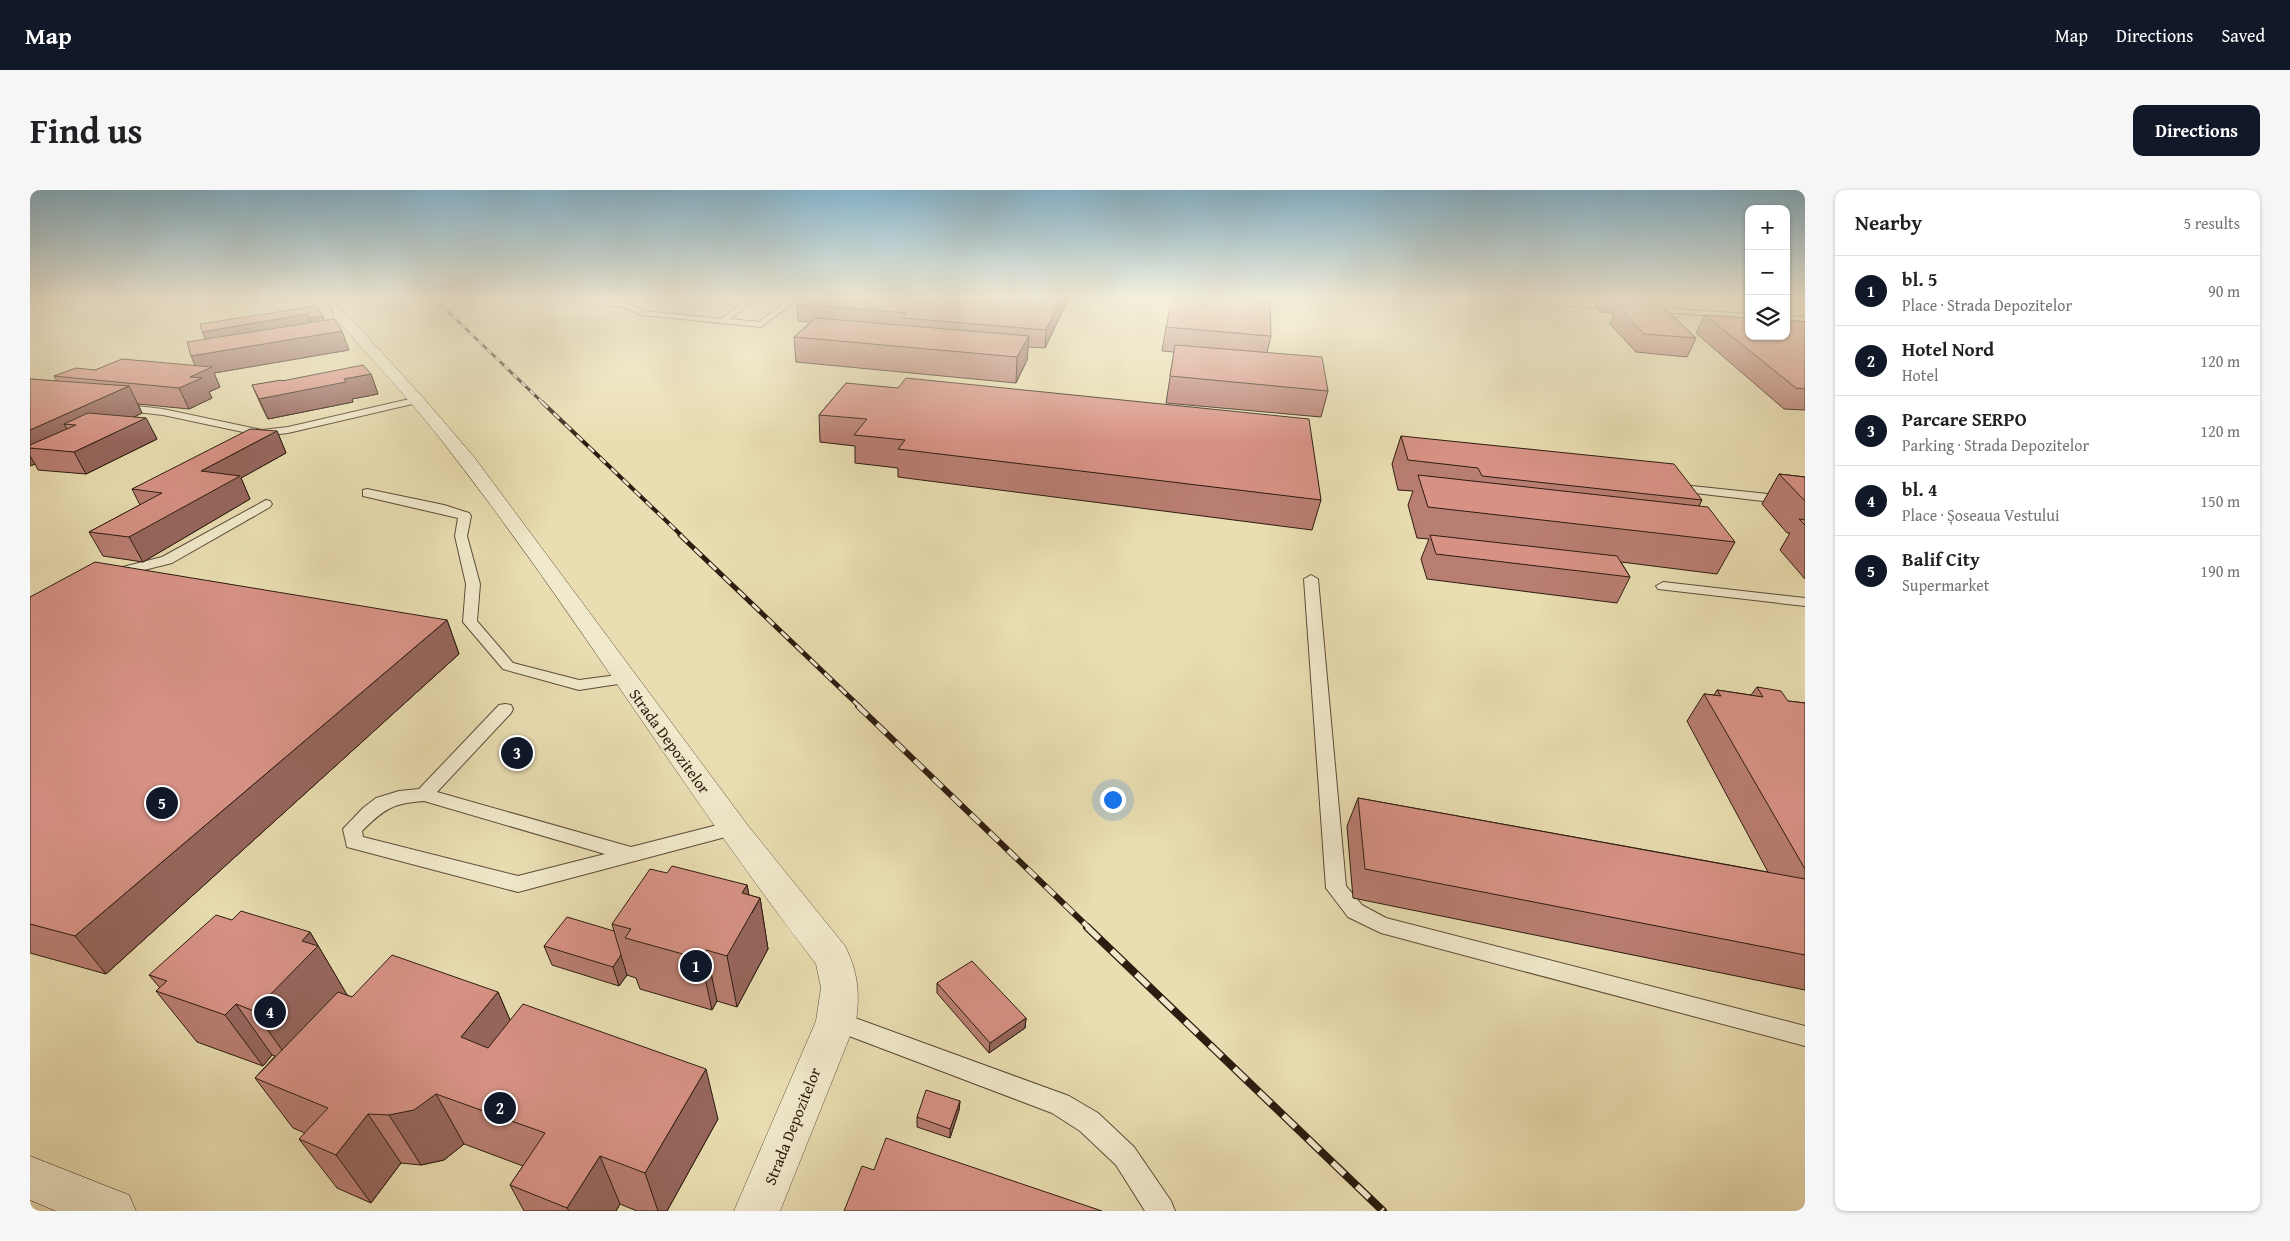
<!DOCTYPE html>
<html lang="en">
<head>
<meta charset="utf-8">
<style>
  :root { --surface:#fff; --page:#f6f6f6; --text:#202124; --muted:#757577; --line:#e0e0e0; --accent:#111827 }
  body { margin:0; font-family:"Gentium Book Plus",serif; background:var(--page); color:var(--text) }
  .controls { position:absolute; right:15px; top:15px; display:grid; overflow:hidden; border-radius:10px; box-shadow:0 1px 4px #0004 }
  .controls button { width:45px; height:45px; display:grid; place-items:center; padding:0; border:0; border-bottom:1px solid var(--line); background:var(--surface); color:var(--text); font:25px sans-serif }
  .you { position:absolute; left:1082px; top:609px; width:18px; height:18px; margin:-12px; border:4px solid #fff; border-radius:50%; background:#1a73e8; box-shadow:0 0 0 8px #1a73e833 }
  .badge { display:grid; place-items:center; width:32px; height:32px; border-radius:50%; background:var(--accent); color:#fff; font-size:16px; font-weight:700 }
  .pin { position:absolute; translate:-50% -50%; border:2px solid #fff; box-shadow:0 1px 5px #0006 }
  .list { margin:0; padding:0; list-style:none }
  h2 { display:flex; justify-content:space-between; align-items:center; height:65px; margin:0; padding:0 20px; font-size:21px }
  h2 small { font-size:16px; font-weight:400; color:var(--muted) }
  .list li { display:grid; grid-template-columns:32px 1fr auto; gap:15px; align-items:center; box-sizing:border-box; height:70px; padding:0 20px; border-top:1px solid var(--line) }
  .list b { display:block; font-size:19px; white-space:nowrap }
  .list p { margin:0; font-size:16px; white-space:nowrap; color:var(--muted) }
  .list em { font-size:16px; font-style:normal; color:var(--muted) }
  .icon { flex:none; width:28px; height:28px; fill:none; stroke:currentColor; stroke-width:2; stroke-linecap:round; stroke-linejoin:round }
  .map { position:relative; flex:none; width:1775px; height:1021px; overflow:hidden; border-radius:10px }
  header { display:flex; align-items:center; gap:30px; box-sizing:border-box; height:70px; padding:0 25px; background:var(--accent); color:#fff }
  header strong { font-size:24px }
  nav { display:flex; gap:28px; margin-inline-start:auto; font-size:18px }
  .intro { display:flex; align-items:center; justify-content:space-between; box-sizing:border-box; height:120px; padding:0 30px }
  h1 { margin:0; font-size:35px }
  .button { padding:12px 22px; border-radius:10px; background:var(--accent); color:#fff; font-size:18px; font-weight:700 }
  main { display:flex; gap:30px; padding:0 30px }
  aside { flex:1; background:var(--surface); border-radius:10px; box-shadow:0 1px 4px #0004 }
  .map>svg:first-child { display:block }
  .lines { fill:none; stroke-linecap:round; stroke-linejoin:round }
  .lane-casing { stroke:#5c4c38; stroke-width:2 }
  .street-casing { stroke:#5c4c38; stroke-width:1 }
  .secondary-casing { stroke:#2d1c10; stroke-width:1 }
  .lane { fill:#f1e9cc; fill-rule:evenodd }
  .street { fill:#f1e9cc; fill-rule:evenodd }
  .secondary { fill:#f1e9cc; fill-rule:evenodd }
  .rail-far4-casing { stroke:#2d1c10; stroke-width:3 }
  .rail-far3-casing { stroke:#2d1c10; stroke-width:4 }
  .rail-far2-casing { stroke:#2d1c10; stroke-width:5 }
  .rail-far1-casing { stroke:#2d1c10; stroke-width:6 }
  .rail-casing { stroke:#2d1c10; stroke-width:8 }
  .rail-far4 { stroke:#f1e9cc; stroke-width:2; stroke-dasharray:6; stroke-linecap:butt }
  .rail-far3 { stroke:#f1e9cc; stroke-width:2.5; stroke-dasharray:8; stroke-linecap:butt }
  .rail-far2 { stroke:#f1e9cc; stroke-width:3; stroke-dasharray:10; stroke-linecap:butt }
  .rail-far1 { stroke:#f1e9cc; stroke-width:4.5; stroke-dasharray:13; stroke-linecap:butt }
  .rail { stroke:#f1e9cc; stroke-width:5.5; stroke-dasharray:17; stroke-linecap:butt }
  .wall { fill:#b97e72; stroke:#2d1c10 }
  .shaded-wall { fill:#96665d; stroke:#2d1c10 }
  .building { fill:#d79285; stroke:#2d1c10 }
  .labels { text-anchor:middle; stroke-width:4; stroke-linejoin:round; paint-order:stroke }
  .street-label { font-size:16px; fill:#2d1c10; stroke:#f1e9cc }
</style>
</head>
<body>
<header>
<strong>Map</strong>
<nav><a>Map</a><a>Directions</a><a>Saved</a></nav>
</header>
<div class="intro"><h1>Find us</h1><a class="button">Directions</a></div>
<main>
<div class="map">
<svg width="1775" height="1021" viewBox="0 0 1775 1021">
  <rect width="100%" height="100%" fill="#e9ddb1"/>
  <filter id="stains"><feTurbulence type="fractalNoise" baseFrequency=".004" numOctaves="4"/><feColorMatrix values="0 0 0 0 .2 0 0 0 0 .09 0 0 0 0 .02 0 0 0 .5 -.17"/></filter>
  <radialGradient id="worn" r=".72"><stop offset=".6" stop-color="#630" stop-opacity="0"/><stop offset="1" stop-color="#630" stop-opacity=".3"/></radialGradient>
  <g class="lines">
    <defs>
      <path id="lane" d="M296 109H304L313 124 312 126H306Z
        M558 109 596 113 614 121 691 129 718 109H727L700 129 729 132 759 109H768L731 137 612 125 594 117 541 112 537 110Z
        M676 109H685L679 113H676Z
        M1462 109H1505L1587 115 1591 117 1587 119 1466 111Z
        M1614 117 1719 124V128L1611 121 1610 119Z
        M1756 126 1775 127V131L1756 130Z
        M388 207 391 208V212L258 243 232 246 133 225 89 220 84 217 89 214 133 219 232 240 258 237Z
        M1643 294 1775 308V316L1639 300V296Z
        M337 299 414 315 439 323 441 326 437 346 450 394 447 431 483 473 549 490 595 484 603 489 601 492 549 500 473 479 433 432 436 394 425 346 428 328 333 306V300Z
        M236 310 240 311 242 314 240 317 142 373 82 388 75 384 77 381 132 367Z
        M1281 385 1288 389 1316 696 1332 715 1356 728 1775 836V856L1351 743 1318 727 1296 698 1274 389Z
        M1633 392 1775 408V416L1628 399 1626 396Z
        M475 514 481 515 483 519 481 523 407 602 601 657 703 631 710 633 712 638 710 643 703 645 488 702 317 657 313 639 333 618 346 608 369 601 389 599 469 515ZM394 611 575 664 488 686 333 647 332 641C354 619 363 613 394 611Z
        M806 821 1039 906 1068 923 1104 957 1141 1011 1145 1021H1115L1086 975 1050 941 1022 923 798 838 794 831 798 824Z"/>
      <path id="street" d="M309 120 314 121 396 211 444 267 719 637 815 756C828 782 830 803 826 831L750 1021H704L786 831 791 798 786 774C656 606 546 423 416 256 381 211 342 169 304 127L302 124Z"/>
      <path id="secondary" d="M0 966 99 1005 106 1021H26L0 1010Z"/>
    </defs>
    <use href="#lane" class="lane-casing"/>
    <use href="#street" class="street-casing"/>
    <use href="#secondary" class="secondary-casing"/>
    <use href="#lane" class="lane"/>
    <use href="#street" class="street"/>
    <use href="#secondary" class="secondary"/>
    <defs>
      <path id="rail-far4" d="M405 109 513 213
        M0 114 14 109"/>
      <path id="rail-far3" d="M512 212 652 346"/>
      <path id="rail-far2" d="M650 345 830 517"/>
      <path id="rail-far1" d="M828 516 1059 738"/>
      <path id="rail" d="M1057 737 1353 1021"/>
    </defs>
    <use href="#rail-far4" class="rail-far4-casing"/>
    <use href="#rail-far3" class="rail-far3-casing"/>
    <use href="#rail-far2" class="rail-far2-casing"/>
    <use href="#rail-far1" class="rail-far1-casing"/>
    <use href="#rail" class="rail-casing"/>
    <use href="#rail-far4" class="rail-far4"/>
    <use href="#rail-far3" class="rail-far3"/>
    <use href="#rail-far2" class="rail-far2"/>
    <use href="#rail-far1" class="rail-far1"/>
    <use href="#rail" class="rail"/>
  </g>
  <path class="wall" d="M773 109H1038L1015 158 998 157 997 170 986 193 766 172 764 147 781 132 768 131 767 114Z
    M1568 109H1624L1666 148 1657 167 1606 162 1580 134 1584 125 1582 123 1570 122 1565 116Z
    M286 116 294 131 319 160 184 183 190 197 179 202 182 208 159 219 108 214 112 223 104 227 116 228 127 249 56 284 8 280 5 274 0 276V189L27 191 24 186 65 180 165 176 175 149Z
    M1675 125 1775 132V220L1754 219 1666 143Z
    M1136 137 1241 146 1237 163 1298 201 1291 227 1136 213 1144 162 1132 161Z
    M341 184 348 204 322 209 323 212 238 229 231 215 222 195 252 191Z
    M816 193 1291 310 1282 340 868 287V278L825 273V256L790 252 789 225Z
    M247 241 256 263 211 288 220 309 113 372 73 366 59 342 110 315 102 299Z
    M1371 246 1672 310 1669 316 1705 352 1687 384 1591 372 1600 387 1587 413 1397 389 1391 369 1399 349 1387 348 1378 315 1383 301 1368 300 1362 274Z
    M1749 284 1775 287V389L1750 360 1760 343H1757L1732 314Z
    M0 407 417 430 429 464 76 784 0 763Z
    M1727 497 1758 511 1775 513V800L1323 708 1317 636 1328 608 1738 682 1657 531 1674 504 1684 505 1687 500 1721 505Z
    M637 683 717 695 719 705 730 708 738 759 707 817 687 811 682 820 610 799 606 788 597 785 589 796 522 775 514 756 584 741 582 734Z
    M280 742 317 805 322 807 468 802 480 830 688 929 637 1021H607L590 1014 586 1021H494L480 995 493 976 434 954 414 970 391 975 371 973 341 1013 307 998 269 949 275 943 263 938 225 888 245 866 242 865 233 876 167 852 126 801 130 798 119 785Z
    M907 793 996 828 995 838 959 863 907 803Z
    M930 911 929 920 920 948 887 937V927Z"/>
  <path class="shaded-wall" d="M1031 109H1038L1015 158 1016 140Z
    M277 124 282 136 178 154 172 142Z
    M293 126 297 138 284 140 280 128Z
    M312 141 319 160 184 183 190 197 179 202 182 208 159 219 149 198 160 187 168 183 161 166Z
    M999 146 997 170 986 193 987 167Z
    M341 184 348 204 322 209 323 212 238 229 229 209 314 189Z
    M99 196 112 223 54 250 46 235 34 234 46 255 0 258V240Z
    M116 228 127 249 56 284 44 262Z
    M247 241 256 263 211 288 220 309 113 372 99 347 171 281Z
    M0 266 5 274 0 276Z
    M417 430 429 464 76 784 45 746Z
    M717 695 722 723 730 708 738 759 707 817 697 766 712 703Z
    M280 742 319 808 260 871 224 821 272 751Z
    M676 760 687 811 682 820 671 769Z
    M591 765 597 785 589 796 583 777Z
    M468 802 490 853 456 898 431 847Z
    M206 814 242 865 233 876 195 825Z
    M996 828 995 838 959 863 960 853Z
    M676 879 688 929 637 1021H628L615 983Z
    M406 904 434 954 414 970 391 975 359 925Z
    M930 911 929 920 920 948V939Z
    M338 924 371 973 341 1013 306 965Z
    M570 966 590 1014 586 1021H539L537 1018Z"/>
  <path class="building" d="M773 109H1031L1016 140 873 128 877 123 767 114Z
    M1142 109H1240L1241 146 1136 137Z
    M1592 109H1624L1666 148 1614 144 1588 116 1600 117Z
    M286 116 293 126 280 128 277 124 172 142 170 134Z
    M1675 125 1719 128V146H1756V130L1775 132V199L1766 198Z
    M786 128 999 146 987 167 764 147Z
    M304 129 312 141 161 166 157 152Z
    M1145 155 1292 167 1298 201 1140 186Z
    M92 169 182 177 160 187 172 188 149 198 24 186 46 178 65 180Z
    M333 175 341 184 314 189 316 192 229 209 222 195 251 190 252 191Z
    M876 188 1279 229 1291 310 868 259 875 250 824 245 837 229 789 225 816 193 868 198Z
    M0 189 99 196 0 240Z
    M58 223 116 228 44 262 0 258V255L46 235 34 234Z
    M220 239 247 241 171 281 210 286 99 347 59 342 132 303 102 299Z
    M1371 246 1644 274 1672 310 1452 286 1448 278 1378 270Z
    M1749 284 1775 287V311Z
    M1388 285 1678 317 1705 352 1398 317Z
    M1769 329 1775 330V335Z
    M1400 345 1587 366 1600 387 1406 364Z
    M65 372 417 430 45 746 0 734V407Z
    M1727 497 1751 501 1758 511 1775 513V679L1674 504 1691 506 1687 500 1733 507Z
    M1328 608 1775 689V765L1335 679Z
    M642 676 717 695 712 703 730 708 697 766 676 760 671 769 595 748 601 739 582 734 620 679 637 683Z
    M211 721 280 742 272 751 288 756 224 821 206 814 195 825 126 801 137 791 119 785 186 725 202 730Z
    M537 727 584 741 591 765 583 777 514 756Z
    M362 765 468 802 431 847 458 858 493 814 676 879 615 983 570 966 537 1018 480 995 515 943 406 904 384 920 359 925 338 924 306 965 269 949 298 918 225 888 308 802 322 807Z
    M942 771 996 828 960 853 907 793Z
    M896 900 930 911 920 939 887 927Z
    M856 948 1072 1021H814L832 976 844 980Z"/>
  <linearGradient id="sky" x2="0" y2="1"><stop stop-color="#87b7d0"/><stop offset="0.43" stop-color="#f5f0dc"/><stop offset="1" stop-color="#f5f0dc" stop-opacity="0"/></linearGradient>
  <rect width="1775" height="252" fill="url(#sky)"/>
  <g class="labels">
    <g class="street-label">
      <text transform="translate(640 551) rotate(54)" y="6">Strada Depozitelor</text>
      <text transform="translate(762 936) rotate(-68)" y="6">Strada Depozitelor</text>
    </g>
  </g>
  <rect width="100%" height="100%" filter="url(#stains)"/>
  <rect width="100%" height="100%" fill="url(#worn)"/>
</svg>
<div class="controls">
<button>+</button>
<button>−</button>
<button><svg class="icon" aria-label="layers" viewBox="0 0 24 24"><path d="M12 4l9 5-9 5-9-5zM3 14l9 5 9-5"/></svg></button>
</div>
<div class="you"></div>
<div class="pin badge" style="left:666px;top:776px">1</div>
<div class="pin badge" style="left:470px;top:918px">2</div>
<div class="pin badge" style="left:487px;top:563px">3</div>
<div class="pin badge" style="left:240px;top:822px">4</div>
<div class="pin badge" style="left:132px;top:613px">5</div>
</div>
<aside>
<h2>Nearby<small>5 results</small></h2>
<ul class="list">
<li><span class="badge">1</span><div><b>bl. 5</b><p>Place · Strada Depozitelor</p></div><em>90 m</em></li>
<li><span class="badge">2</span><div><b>Hotel Nord</b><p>Hotel</p></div><em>120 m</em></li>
<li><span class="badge">3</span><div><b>Parcare SERPO</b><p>Parking · Strada Depozitelor</p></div><em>120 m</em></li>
<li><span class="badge">4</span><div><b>bl. 4</b><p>Place · Șoseaua Vestului</p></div><em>150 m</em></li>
<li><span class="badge">5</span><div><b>Balif City</b><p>Supermarket</p></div><em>190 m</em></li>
</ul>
</aside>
</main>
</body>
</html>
